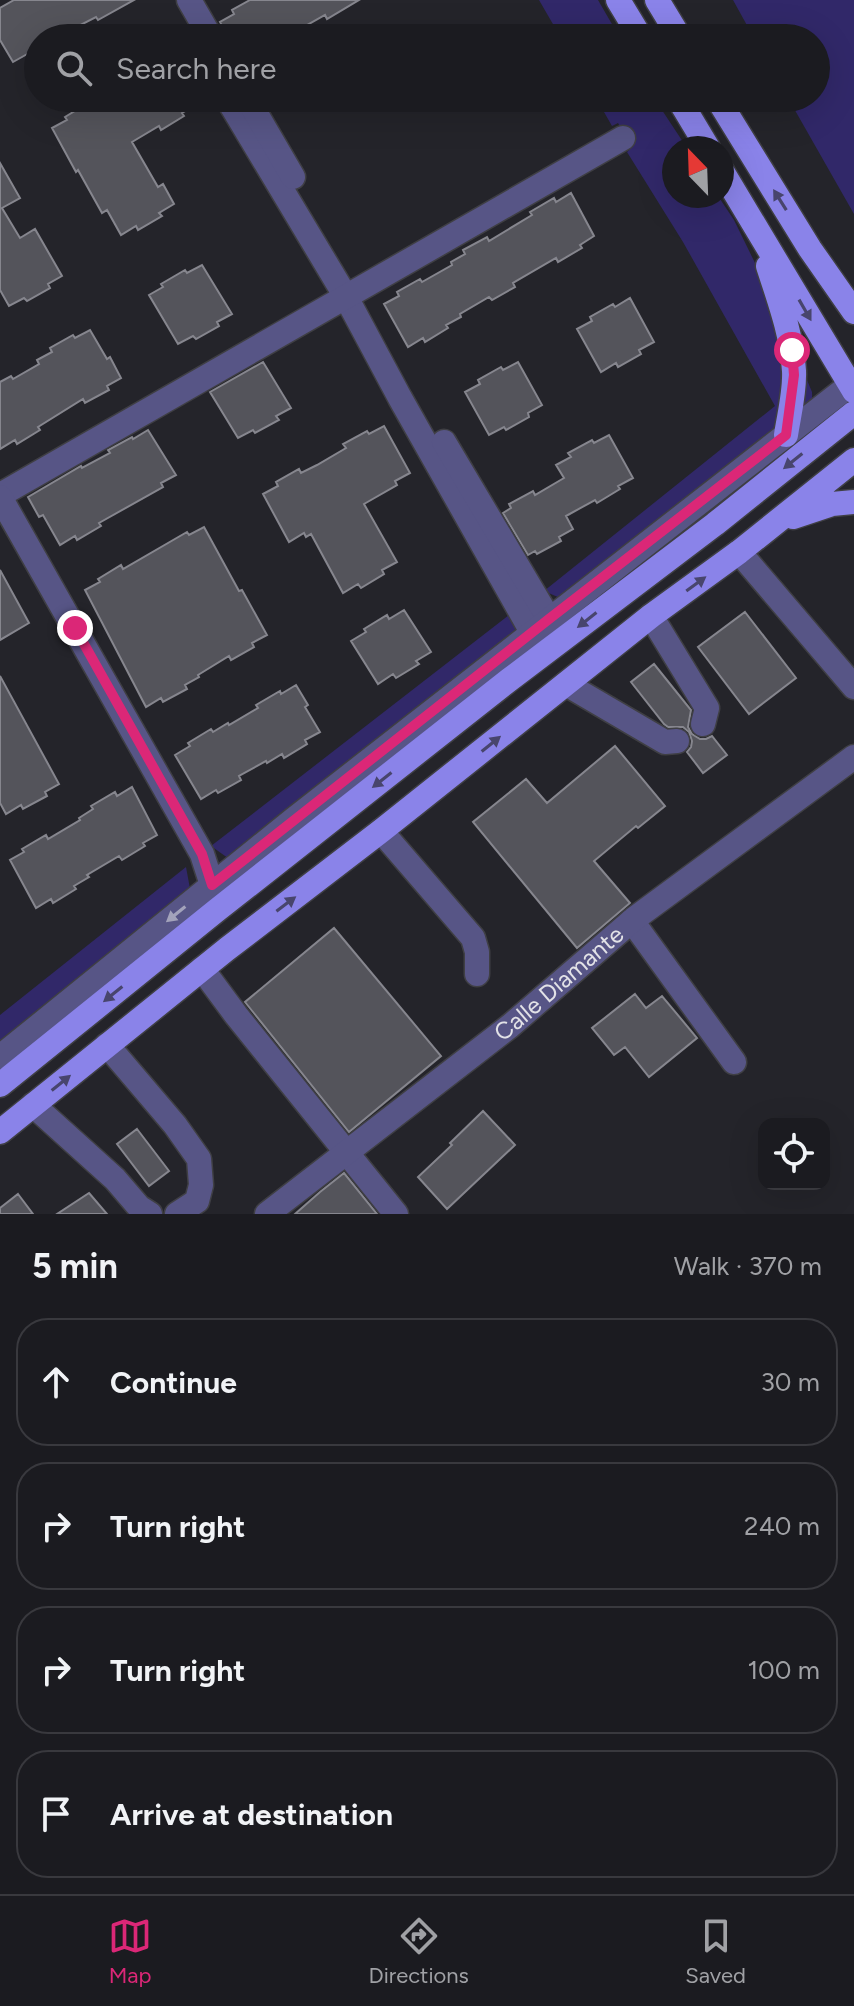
<!DOCTYPE html>
<html lang="en">
<head>
<meta charset="utf-8">
<style>
  :root { --surface:#1b1b20; --page:#242429; --text:#f1f3f6; --muted:#a0a1a5; --line:#39393e; --accent:#db2777 }
  body { margin:0; font-family:Figtree,sans-serif; background:var(--page); color:var(--text) }
  .controls { position:absolute; right:24px; bottom:24px; display:grid; overflow:hidden; border-radius:16px; box-shadow:0 8px 32px #0002 }
  .controls button { width:72px; height:72px; display:grid; place-items:center; padding:0; border:0; border-bottom:2px solid var(--line); background:var(--surface); color:var(--text); font:40px sans-serif }
  .compass { position:absolute; left:662px; top:136px; width:72px; height:72px; border-radius:50%; background:var(--surface); box-shadow:0 8px 32px #0002; rotate:337deg }
  .stop { position:absolute; width:24px; height:24px; margin:-18px; border:6px solid #db2777; border-radius:50%; background:#fff }
  .stop.end { background:#db2777; border-color:#fff; box-shadow:0 2px 8px #0008 }
  .list { margin:0; padding:0; list-style:none }
  h2 { display:flex; justify-content:space-between; align-items:center; height:104px; margin:0; padding:0 32px; font-size:34px }
  h2 small { font-size:26px; font-weight:400; color:var(--muted) }
  .list li { display:grid; grid-template-columns:52px 1fr auto; gap:24px; align-items:center; box-sizing:border-box; height:128px; margin:0 16px 16px; padding:0 16px; border:2px solid var(--line); border-radius:32px }
  .list b { display:block; font-size:30px; white-space:nowrap }
  .list em { font-size:26px; font-style:normal; color:var(--muted) }
  .icon { flex:none; width:44px; height:44px; fill:none; stroke:currentColor; stroke-width:2; stroke-linecap:round; stroke-linejoin:round }
  .map { position:relative; flex:none; width:854px; height:1214px; overflow:hidden }
  .search { position:absolute; background:var(--surface); box-shadow:0 8px 32px #0002; left:24px; right:24px; top:24px; height:88px; display:flex; align-items:center; gap:20px; box-sizing:border-box; padding:0 28px; border-radius:44px; color:var(--muted); font-size:30px }
  .sheet { height:680px; background:var(--surface) }
  nav { display:flex; justify-content:space-around; align-items:center; box-sizing:border-box; height:112px; border-top:2px solid var(--line); background:var(--surface); font-size:22px; color:var(--muted) }
  nav a { display:grid; justify-items:center; gap:4px }
  nav .on { color:var(--accent) }
  .map>svg:first-child { display:block }
  .green { fill:#312869 }
  .building { fill:#54545b; stroke:#86868e; stroke-width:2 }
  .lines { fill:none; stroke-linecap:round; stroke-linejoin:round }
  .minor-casing { stroke:#3f3f44; stroke-width:27 }
  .major-casing { stroke:#3f3f44; stroke-width:27 }
  .minor { stroke:#575586; stroke-width:24 }
  .major { stroke:#8a83e9; stroke-width:24 }
  .oneway { fill:#48456d }
  .oneway2 { fill:#a3a3bb }
  .route { stroke:#db2777; stroke-width:10 }
  .labels { text-anchor:middle; stroke-width:7; stroke-linejoin:round; paint-order:stroke }
  .street-label { font-size:24px; fill:#e2e2e7; stroke:#24242a }
</style>
</head>
<body>
<div class="map">
<svg width="854" height="1214" viewBox="0 0 854 1214">
  <rect width="100%" height="100%" fill="#24242a"/>
  <path class="green" d="M539 0H598L620 38H561Z
    M733 0H854V214L788 98H816V38H754Z
    M596 98H654L687 148H674V196H718L734 220 777 308 812 392 813 439 592 612 544 591 775 406 683 242 627 152 632 147 618 123 612 126Z
    M513 612 536 660 256 878 211 846Z
    M186 867 191 894 0 1081V1015Z"/>
  <path class="building" d="M14 0H134L98 20 96 17 55 38H38V48L13 62 0 40V8Z
    M250 0H359L327 19 325 15 295 32 298 38H229L220 22 234 14 232 10Z
    M105 98H208L182 113 184 116 161 130 159 126 132 142 158 187 163 184 174 204 159 213 162 216 138 230 136 226 121 235 107 210 102 213 78 170 76 172 52 128 67 120 65 117 88 103 90 107Z
    M0 163 20 198 2 208 20 238 35 229 62 276 48 284 50 288 27 301 24 298 9 306 0 290Z
    M571 193 594 236 580 245 582 248 558 262 556 258 513 283 515 287 492 300 489 297 460 314 461 317 446 325 448 328 425 342 423 338 408 347 384 304 399 296 397 292 420 279 422 282 452 265 451 262 465 254 463 250 487 237 489 241 532 215 530 212 554 198 556 202Z
    M202 265 232 314 217 322 219 326 196 339 193 336 178 344 149 295 163 287 161 284 185 270 187 273Z
    M630 298 654 342 639 350 641 354 618 367 616 363 601 372 577 329 592 321 590 317 613 304 615 307Z
    M90 330 107 359 110 357 121 378 107 386 109 390 85 403 83 399 38 427 40 430 17 444 15 440 0 449V382L11 376 13 379 39 364 37 360 52 352 50 348 73 335 75 338Z
    M263 362 291 408 276 416 279 420 255 433 253 430 238 438 210 392Z
    M518 362 542 405 528 413 529 417 506 430 504 427 489 435 465 392 480 384 478 380 501 367 503 370Z
    M384 426 410 473 395 481 397 485 364 504 397 562 382 570 384 574 361 588 358 584 343 593 311 534 306 537 304 533 289 542 263 494 278 486 276 482 299 469 301 473 317 465 346 448 343 444 367 431 369 434Z
    M148 430 176 475 161 483 163 487 99 523 101 526 77 540 75 536 60 545 43 515 39 517 28 497 81 466 82 468 110 453 108 450 132 437 133 439Z
    M609 435 633 478 618 486 620 489 597 503 595 500 566 516 573 529 559 537 561 541 537 554 535 551 528 555 503 513 511 508 509 504 533 491 535 495 564 478 556 465 571 457 568 453 592 440 594 443Z
    M204 527 239 591 242 590 267 635 252 643 254 647 231 660 229 656 198 675 199 677 185 685 187 689 163 702 161 698 146 707 85 590 100 582 98 579 121 565 123 569 187 532 189 535Z
    M0 570 29 623 0 640Z
    M404 610 431 652 416 661 419 664 396 678 393 674 378 684 351 641 366 632 364 629 387 615 389 619Z
    M745 612 796 678 749 714 698 647Z
    M654 664 691 710 688 727 692 734 700 739H706L712 736 727 755 703 773 687 752 691 747 692 741 689 732 683 727H668L664 724 631 682Z
    M0 676 59 784 45 792 47 796 23 809 21 805 6 814 0 803Z
    M296 685 308 705 305 707 320 732 305 740 307 744 284 758 282 754 267 763 266 761 239 776 241 780 218 793 216 790 201 799 175 755 190 746 188 743 211 729 213 732 228 723 229 725 258 708 256 705 280 691 281 694Z
    M615 746 665 806 638 828 636 826 594 861 630 903 577 948 473 822 526 779 547 803Z
    M132 787 157 835 143 843 145 846 122 860 119 856 87 875 89 877 74 886 76 889 53 903 51 899 36 908 10 860 24 852 22 849 46 835 48 839 80 820 79 818 93 809 91 806 115 792 117 796Z
    M334 928 441 1056 349 1132 245 1002Z
    M635 994 646 1008 662 996 697 1038 649 1077 625 1047 614 1055 592 1028Z
    M483 1111 515 1145 447 1209 418 1177 452 1145 450 1143Z
    M137 1129 169 1171 149 1186 117 1144Z
    M344 1173 377 1214H295L320 1192Z
    M89 1193 107 1214H57Z
    M18 1194 33 1214H0V1208Z"/>
  <g class="lines">
    <defs>
      <g id="minor">
        <path d="M189 0 211 38"/>
        <path d="M227 98 346 297 400 398 532 632"/>
        <path d="M247 98 293 177"/>
        <path d="M444 442 549 619"/>
        <path d="M0 495 623 138"/>
        <path d="M0 497 202 854 212 885"/>
        <path d="M739 552 854 687"/>
        <path d="M651 616 707 708 703 724"/>
        <path d="M566 684 665 742 677 741"/>
        <path d="M381 831 473 938 477 952V974"/>
        <path d="M632 921 734 1062"/>
        <path d="M202 969 236 1015 396 1214"/>
        <path d="M107 1045 175 1125 199 1159 201 1185 197 1201 177 1214"/>
        <path d="M0 1057 294 819 854 382"/>
        <path d="M33 1105 115 1179 139 1207 150 1214"/>
        <path id="s1" d="M267 1214 510 1026 634 919 854 757"/>
      </g>
      <path id="major" d="M618 0 641 38
        M657 0 680 38
        M678 98 708 148
        M717 98 810 249 854 312
        M722 171 854 391
        M768 266C779 300 792 335 794 371 795 392 789 415 786 435
        M793 517 832 504 854 502
        M0 1085 217 910 509 680 715 524 854 413
        M0 1132 227 949 381 831 651 616 739 552 854 460"/>
    </defs>
    <use href="#minor" class="minor-casing"/>
    <use href="#major" class="major-casing"/>
    <use href="#minor" class="minor"/>
    <use href="#major" class="major"/>
  </g>
  <defs><path id="oneway-solid" d="M-6-.8H1V-3.2L6.5 0L1 3.2V.8H-6Z" transform="scale(2)"/></defs>
  <g class="oneway">
    <use href="#oneway-solid" transform="translate(780 200) rotate(-122)"/>
    <use href="#oneway-solid" transform="translate(805 310) rotate(60)"/>
    <use href="#oneway-solid" transform="translate(793 461) rotate(141)"/>
    <use href="#oneway-solid" transform="translate(696 584) rotate(-36)"/>
    <use href="#oneway-solid" transform="translate(587 620) rotate(142)"/>
    <use href="#oneway-solid" transform="translate(491 744) rotate(-39)"/>
    <use href="#oneway-solid" transform="translate(382 780) rotate(142)"/>
    <use href="#oneway-solid" transform="translate(286 904) rotate(-37)"/>
    <use href="#oneway-solid" transform="translate(113 994) rotate(141)"/>
    <use href="#oneway-solid" transform="translate(61 1083) rotate(-39)"/>
  </g>
  <use class="oneway2" href="#oneway-solid" transform="translate(176 914) rotate(141)"/>
  <g class="lines">
    <path class="route" d="M75 628 202 854 212 885 549 619 786 435 794 375 792 350"/>
  </g>
  <g class="labels">
    <g class="street-label">
      <text dy="8" stroke="none"><textPath href="#s1" startOffset="372">Calle Diamante</textPath></text>
    </g>
  </g>
</svg>
<div class="controls">
<button><svg class="icon" aria-label="locate" viewBox="0 0 24 24"><circle cx="12" cy="12" r="6"/><path d="M12 2v4M12 18v4M2 12h4M18 12h4"/></svg></button>
</div>
<svg class="compass" viewBox="-18 -18 36 36"><path d="M0-13l5 13h-10z" fill="#e53935"/><path d="M0 13l5-13h-10z" fill="#a0a1a5"/></svg>
<div class="stop" style="left:792px;top:350px"></div>
<div class="stop end" style="left:75px;top:628px"></div>
<div class="search"><svg class="icon" aria-label="search" viewBox="0 0 24 24"><circle cx="10" cy="10" r="6"/><path d="M15 15l6 6"/></svg>Search here</div>
</div>
<section class="sheet">
<h2>5 min<small>Walk · 370 m</small></h2>
<ul class="list">
<li><svg class="icon" aria-label="ahead" viewBox="0 0 24 24"><path d="M12 20V5M6 11l6-6 6 6"/></svg><div><b>Continue</b></div><em>30 m</em></li>
<li><svg class="icon" aria-label="right" viewBox="0 0 24 24"><path d="M7 20v-9h11M14 6l5 5-5 5"/></svg><div><b>Turn right</b></div><em>240 m</em></li>
<li><svg class="icon" aria-label="right" viewBox="0 0 24 24"><path d="M7 20v-9h11M14 6l5 5-5 5"/></svg><div><b>Turn right</b></div><em>100 m</em></li>
<li><svg class="icon" aria-label="arrive" viewBox="0 0 24 24"><path d="M6 21V4h12l-3 4 3 4H6"/></svg><div><b>Arrive at destination</b></div></li>
</ul>
</section>
<nav>
<a class="on"><svg class="icon" aria-label="map" viewBox="0 0 24 24"><path d="M3 6l6-2 6 2 6-2v14l-6 2-6-2-6 2zM9 4v14M15 6v14"/></svg>Map</a>
<a><svg class="icon" aria-label="directions" viewBox="0 0 24 24"><path d="M12 3l9 9-9 9-9-9zM9 14v-3h6M13 9l2 2-2 2"/></svg>Directions</a>
<a><svg class="icon" aria-label="saved" viewBox="0 0 24 24"><path d="M7 4h10v16l-5-4-5 4z"/></svg>Saved</a>
</nav>
</body>
</html>
